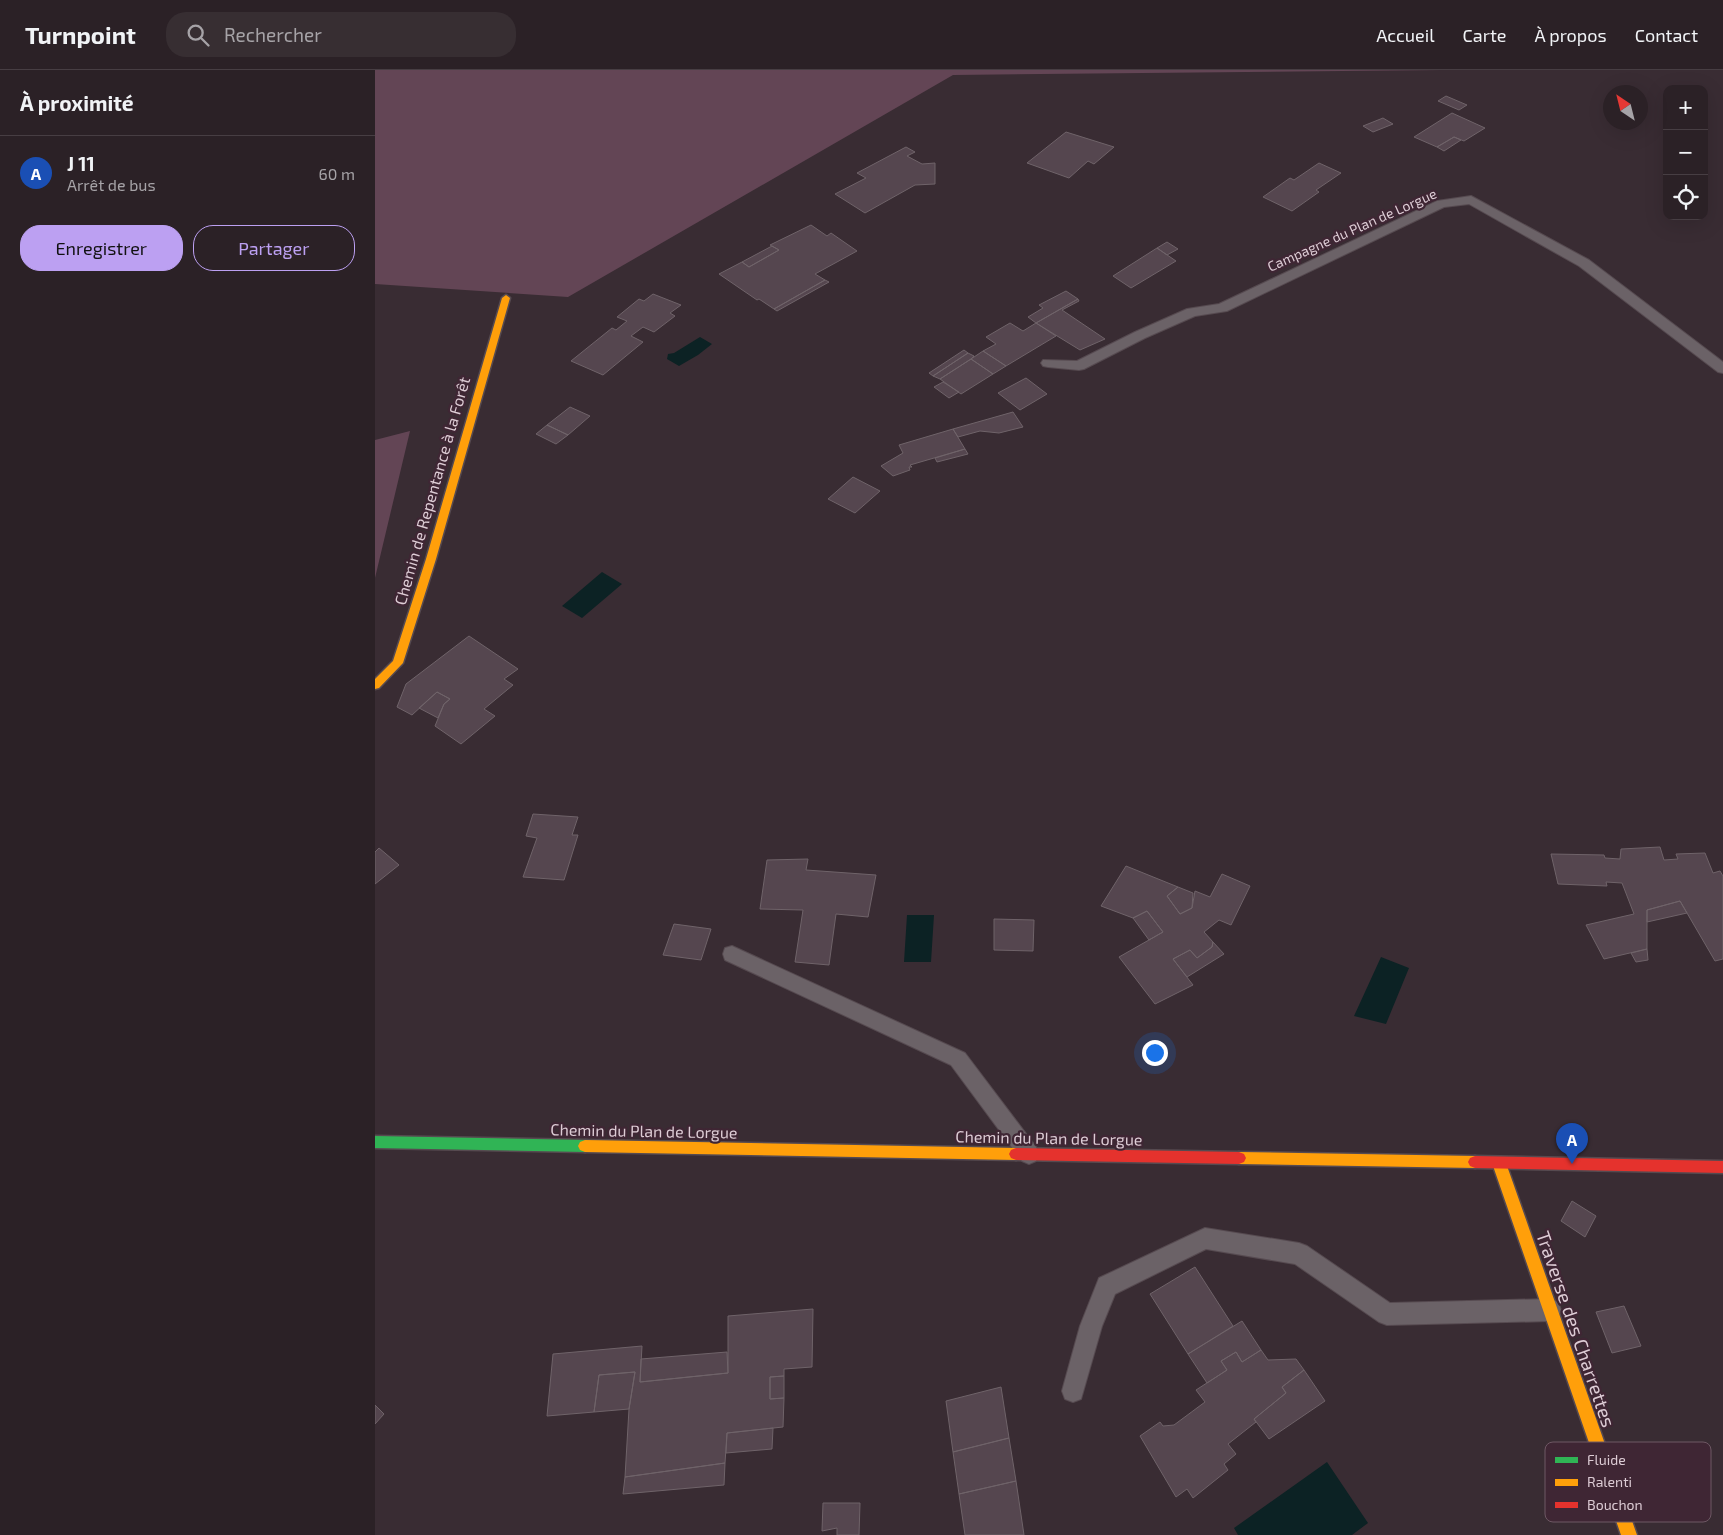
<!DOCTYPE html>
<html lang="fr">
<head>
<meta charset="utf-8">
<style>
  :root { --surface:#2b2126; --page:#372e32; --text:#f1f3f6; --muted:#a6a3a7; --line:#473e43; --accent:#bca0f2 }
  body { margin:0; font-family:"Exo 2",sans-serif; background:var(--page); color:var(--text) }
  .controls { position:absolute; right:15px; top:15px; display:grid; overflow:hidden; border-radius:10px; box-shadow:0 5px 20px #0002 }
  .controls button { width:45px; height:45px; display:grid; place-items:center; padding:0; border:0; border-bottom:1px solid var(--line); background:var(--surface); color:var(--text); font:25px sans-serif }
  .compass { position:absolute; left:1228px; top:15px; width:45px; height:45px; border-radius:50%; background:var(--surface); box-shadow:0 5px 20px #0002; rotate:325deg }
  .you { position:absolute; left:779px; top:982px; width:18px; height:18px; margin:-12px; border:4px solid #fff; border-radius:50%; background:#1a73e8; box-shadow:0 0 0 8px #1a73e833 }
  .badge { display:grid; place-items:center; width:32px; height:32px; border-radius:50%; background:var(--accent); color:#fff; font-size:16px; font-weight:700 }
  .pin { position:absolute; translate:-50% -41px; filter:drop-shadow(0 1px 2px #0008) }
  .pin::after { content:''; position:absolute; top:26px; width:18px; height:15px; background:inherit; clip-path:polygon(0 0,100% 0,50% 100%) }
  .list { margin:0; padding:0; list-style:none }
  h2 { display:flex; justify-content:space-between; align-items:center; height:65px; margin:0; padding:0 20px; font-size:21px }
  h2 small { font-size:16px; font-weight:400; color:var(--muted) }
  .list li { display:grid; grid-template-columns:32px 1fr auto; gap:15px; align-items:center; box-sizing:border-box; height:75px; padding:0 20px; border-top:1px solid var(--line) }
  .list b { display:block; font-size:19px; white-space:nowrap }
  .list p { margin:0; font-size:16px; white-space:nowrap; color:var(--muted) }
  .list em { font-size:16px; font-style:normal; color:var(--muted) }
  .actions { display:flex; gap:10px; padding:15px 20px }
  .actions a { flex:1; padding:11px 0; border:1px solid var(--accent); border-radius:20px; text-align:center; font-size:18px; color:var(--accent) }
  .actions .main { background:var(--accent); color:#111 }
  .icon { flex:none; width:28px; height:28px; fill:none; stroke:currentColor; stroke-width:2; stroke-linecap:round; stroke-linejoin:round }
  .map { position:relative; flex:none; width:1348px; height:1465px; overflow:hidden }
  header { display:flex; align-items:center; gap:30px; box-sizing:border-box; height:70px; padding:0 25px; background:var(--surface); border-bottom:1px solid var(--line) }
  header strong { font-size:24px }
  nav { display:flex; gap:28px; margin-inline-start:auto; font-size:18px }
  .search { width:350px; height:45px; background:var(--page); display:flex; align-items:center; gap:12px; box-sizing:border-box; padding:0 18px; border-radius:20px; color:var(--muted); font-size:19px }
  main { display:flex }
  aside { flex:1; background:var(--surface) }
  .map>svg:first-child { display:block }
  .green { fill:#634555 }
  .water { fill:#0c2224 }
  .building { fill:#55464f; stroke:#6f6369 }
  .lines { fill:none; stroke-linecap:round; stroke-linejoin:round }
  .lane-casing { stroke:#564a50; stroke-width:2 }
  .fast-casing { stroke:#564a50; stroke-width:3 }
  .slow-casing { stroke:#564a50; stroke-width:3 }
  .jam-casing { stroke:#564a50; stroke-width:3 }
  .lane { fill:#6b6267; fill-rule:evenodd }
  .fast { fill:#30b455; fill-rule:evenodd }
  .slow { fill:#ff9f0a; fill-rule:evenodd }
  .jam { fill:#e5322d; fill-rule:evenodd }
  .labels { text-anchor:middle; stroke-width:4.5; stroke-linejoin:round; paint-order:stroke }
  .far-street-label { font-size:14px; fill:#ddccd5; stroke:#3f2634 }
  .street-label { font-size:16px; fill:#ddccd5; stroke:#3f2634 }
  .near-street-label { font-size:19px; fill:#ddccd5; stroke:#3f2634 }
  .key { fill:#3f2634; stroke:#6e5864; stroke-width:1 }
  .key-label { font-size:14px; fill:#ddccd5 }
</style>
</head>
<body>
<header>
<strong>Turnpoint</strong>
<div class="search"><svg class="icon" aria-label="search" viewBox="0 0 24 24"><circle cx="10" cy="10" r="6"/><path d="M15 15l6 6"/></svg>Rechercher</div>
<nav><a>Accueil</a><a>Carte</a><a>À propos</a><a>Contact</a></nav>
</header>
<main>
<aside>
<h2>À proximité<small></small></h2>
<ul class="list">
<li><span class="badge" style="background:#1a4fb4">A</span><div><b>J 11</b><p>Arrêt de bus</p></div><em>60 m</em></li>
</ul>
<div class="actions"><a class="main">Enregistrer</a><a>Partager</a></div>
</aside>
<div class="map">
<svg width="1348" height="1465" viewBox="0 0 1348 1465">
  <rect width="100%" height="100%" fill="#392c33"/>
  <path class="green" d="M0 0H1067L578 5 193 227 0 214Z
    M35 361 0 508V370Z"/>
  <path class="water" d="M325 267 337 274 323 285 304 296 292 289 293 284 299 283Z
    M227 502 247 514 207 548 187 536Z
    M532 845H559L556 892H529Z
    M1006 887 1034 898 1011 954 979 946Z
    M952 1392 993 1453 977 1465H863L859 1458Z"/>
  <path class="building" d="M1071 26 1092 35 1084 40 1063 31Z
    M1077 43 1110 58 1089 71 1079 67 1062 77 1039 67Z
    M1008 48 1018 54 998 62 988 56Z
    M691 62 739 77 719 94 713 91 694 108 652 93Z
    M1079 67 1086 70 1069 81 1062 77Z
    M531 77 540 82 532 86 547 94 560 93V114L540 115 490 143 460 124 491 108 482 103Z
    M944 93 966 103 941 120 944 122 917 141 888 127 915 108 919 110Z
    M436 155 452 166 456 163 482 181 440 204 450 210 399 239 384 229 382 230 344 204 367 192 374 197 404 180 395 175Z
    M792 172 803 179 792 185 782 178Z
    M397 176 404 180 374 197 367 192Z
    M782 178 801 191 756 218 738 206Z
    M450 210 454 212 402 241 399 239Z
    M691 221 703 229 661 253 653 247 668 238 664 235Z
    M278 224 306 235 295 243 300 246 279 262 268 257 256 266 268 272 228 305 196 291 237 258 241 260 252 251 242 247 264 229 269 231Z
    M703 229 704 231 687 240 730 269 705 280 661 253Z
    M635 253 648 261 661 253 681 266 631 296 608 281 621 274 611 267Z
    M589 280 593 283 558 306 554 303Z
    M608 281 631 296 618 304 596 289Z
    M593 283 599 286 596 289 565 309 558 306Z
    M596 289 618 304 586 324 565 309Z
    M651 308 672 324 645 340 623 323Z
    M568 312 584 322 574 328 559 317Z
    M195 337 215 346 193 365 172 355Z
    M638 342 648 357 624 363 605 361 583 367 578 359Z
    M172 355 193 365 181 374 161 364Z
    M578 359 590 379 535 395 537 397H534L535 400 518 406 506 396 528 383 524 375Z
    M590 379 593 384 562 392 560 388Z
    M478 407 505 421 480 443 453 429Z
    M94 566 143 599 129 609 138 615 109 639 120 646 86 674 60 656 69 634 75 629 62 622 37 645 22 637 31 614Z
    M62 622 75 629 69 634 63 648 44 638Z
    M158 744 203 747 197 765H203L189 810 148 807 162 768 151 766Z
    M1285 777 1289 790 1303 789 1301 784 1330 783 1338 803 1345 801 1348 806V889L1340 891 1305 831 1272 840V879L1229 889 1211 855 1259 844 1247 813 1231 812 1232 816 1183 814 1176 784 1229 785 1230 788 1245 789 1246 779Z
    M4 778 24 795 0 814V782Z
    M433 789 431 800 501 805 493 847 461 844 454 895 420 892 428 840 385 839 392 790Z
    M751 796 803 817 792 826 805 844 817 838 820 821 835 827 847 804 875 816 856 855 844 850 829 862 838 872 837 877 822 888 815 880 798 889 818 915 780 934 744 887 788 862 772 841 758 848 726 836Z
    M803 817 818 823 817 838 805 844 792 826Z
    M1305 831 1312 843 1272 852V840Z
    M772 841 788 862 774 870 758 848Z
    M619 849 659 850 658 881 619 880Z
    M299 854 336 859 326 890 288 885Z
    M838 872 849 884 812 907 798 889 815 880 822 888 837 877Z
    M1272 879 1273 890 1261 892 1256 883Z
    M1197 1131 1221 1146 1210 1167 1186 1151Z
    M820 1197 858 1256 813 1284 775 1224Z
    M1249 1236 1266 1276 1237 1283 1221 1242Z
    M438 1239 437 1297 409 1299V1306L395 1307V1329L409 1328 408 1357 352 1363 350 1393 250 1407 254 1339 260 1302 224 1305 219 1342 172 1346 178 1284 267 1276 265 1312 353 1303V1246Z
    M867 1251 886 1280 867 1292 861 1282 846 1291 852 1300 832 1313 813 1284Z
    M886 1280 893 1290 921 1289 929 1300 907 1317 911 1323 879 1349 881 1352 853 1374 861 1384 849 1394 853 1400 818 1428 812 1419 801 1427 765 1366 785 1352 788 1356 799 1355 830 1332 821 1320 852 1300 846 1291 861 1282 867 1292Z
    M352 1282 353 1303 265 1312 266 1289Z
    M929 1300 950 1331 894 1369 879 1349 911 1323 907 1317Z
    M260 1302 254 1339 219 1342 224 1305Z
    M409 1306V1328L395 1329V1307Z
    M626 1317 634 1368 578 1382 571 1331Z
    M0 1335 9 1344 0 1354Z
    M398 1358 397 1379 351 1383 352 1363Z
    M634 1368 641 1411 584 1424 578 1382Z
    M350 1393 349 1415 248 1424 250 1407Z
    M641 1411 649 1465H590L584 1424Z
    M448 1433H485L484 1465H462V1458L447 1461Z"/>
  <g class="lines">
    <defs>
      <path id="lane" d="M1096 126 1214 190 1348 292V303L1343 302 1204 196 1094 134 1069 137 852 241 820 246 770 268 709 299 704 300 673 297 668 296 666 293 668 290 702 291 760 262 812 239 844 234 1062 131Z
        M357 876 590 983 661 1077 664 1084 661 1091 654 1094 647 1091 576 995 350 890 348 884 350 878Z
        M830 1158 924 1173 932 1176 1015 1233 1175 1229 1183 1232 1186 1240 1183 1248 1175 1251 1012 1255 1004 1252 920 1194 831 1179 740 1224 727 1256 706 1329 698 1332 690 1329 687 1321 705 1256 724 1208Z"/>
      <path id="fast" d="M0 1066 210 1070 215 1072 217 1076 215 1080 210 1082 0 1078Z"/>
      <path id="slow" d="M131 225 135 228 61 489 28 593 4 618 0 619V609L18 591 51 489 127 228Z
        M210 1070 641 1078 646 1080 648 1084 646 1088 641 1090 210 1082 205 1080 203 1076 205 1072Z
        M864 1082 1100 1086 1105 1088 1107 1092 1105 1096 1100 1098 864 1094 859 1092 857 1088 859 1084Z
        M1124 1087 1129 1089 1131 1093 1262 1465H1246L1117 1093 1119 1089Z"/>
      <path id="jam" d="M641 1078 864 1082 869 1084 871 1088 869 1092 864 1094 641 1090 636 1088 634 1084 636 1080Z
        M1100 1086 1348 1091V1103L1100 1098 1095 1096 1093 1092 1095 1088Z"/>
    </defs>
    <use href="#lane" class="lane-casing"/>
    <use href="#fast" class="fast-casing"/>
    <use href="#slow" class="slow-casing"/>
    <use href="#jam" class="jam-casing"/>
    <use href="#lane" class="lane"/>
    <use href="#fast" class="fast"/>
    <use href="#slow" class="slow"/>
    <use href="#jam" class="jam"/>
  </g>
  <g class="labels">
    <g class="far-street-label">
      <text transform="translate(977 160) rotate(-24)" y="5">Campagne du Plan de Lorgue</text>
    </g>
    <g class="street-label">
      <text transform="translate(57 421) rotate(-74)" y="6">Chemin de Repentance à la Forêt</text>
      <text transform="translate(269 1061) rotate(1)" y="6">Chemin du Plan de Lorgue</text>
      <text transform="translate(674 1068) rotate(1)" y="6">Chemin du Plan de Lorgue</text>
    </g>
    <g class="near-street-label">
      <text transform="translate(1201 1259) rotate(71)" y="7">Traverse des Charrettes</text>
    </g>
  </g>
  <rect x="1170" y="1372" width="166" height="80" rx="8" class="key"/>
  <rect x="1180" y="1387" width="23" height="6" fill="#30b455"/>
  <rect x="1180" y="1409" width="23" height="7" fill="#ff9f0a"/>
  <rect x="1180" y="1432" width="23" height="6" fill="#e5322d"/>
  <g class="key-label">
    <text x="1212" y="1395">Fluide</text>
    <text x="1212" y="1417">Ralenti</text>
    <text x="1212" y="1440">Bouchon</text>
  </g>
</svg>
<div class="controls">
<button>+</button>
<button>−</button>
<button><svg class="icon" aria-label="locate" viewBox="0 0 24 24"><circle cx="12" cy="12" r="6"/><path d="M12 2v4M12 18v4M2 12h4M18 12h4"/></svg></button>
</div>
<svg class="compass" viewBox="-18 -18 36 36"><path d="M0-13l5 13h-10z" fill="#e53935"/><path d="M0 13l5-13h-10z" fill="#a6a3a7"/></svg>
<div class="you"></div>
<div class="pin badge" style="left:1197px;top:1094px;background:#1a4fb4">A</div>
</div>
</main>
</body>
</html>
